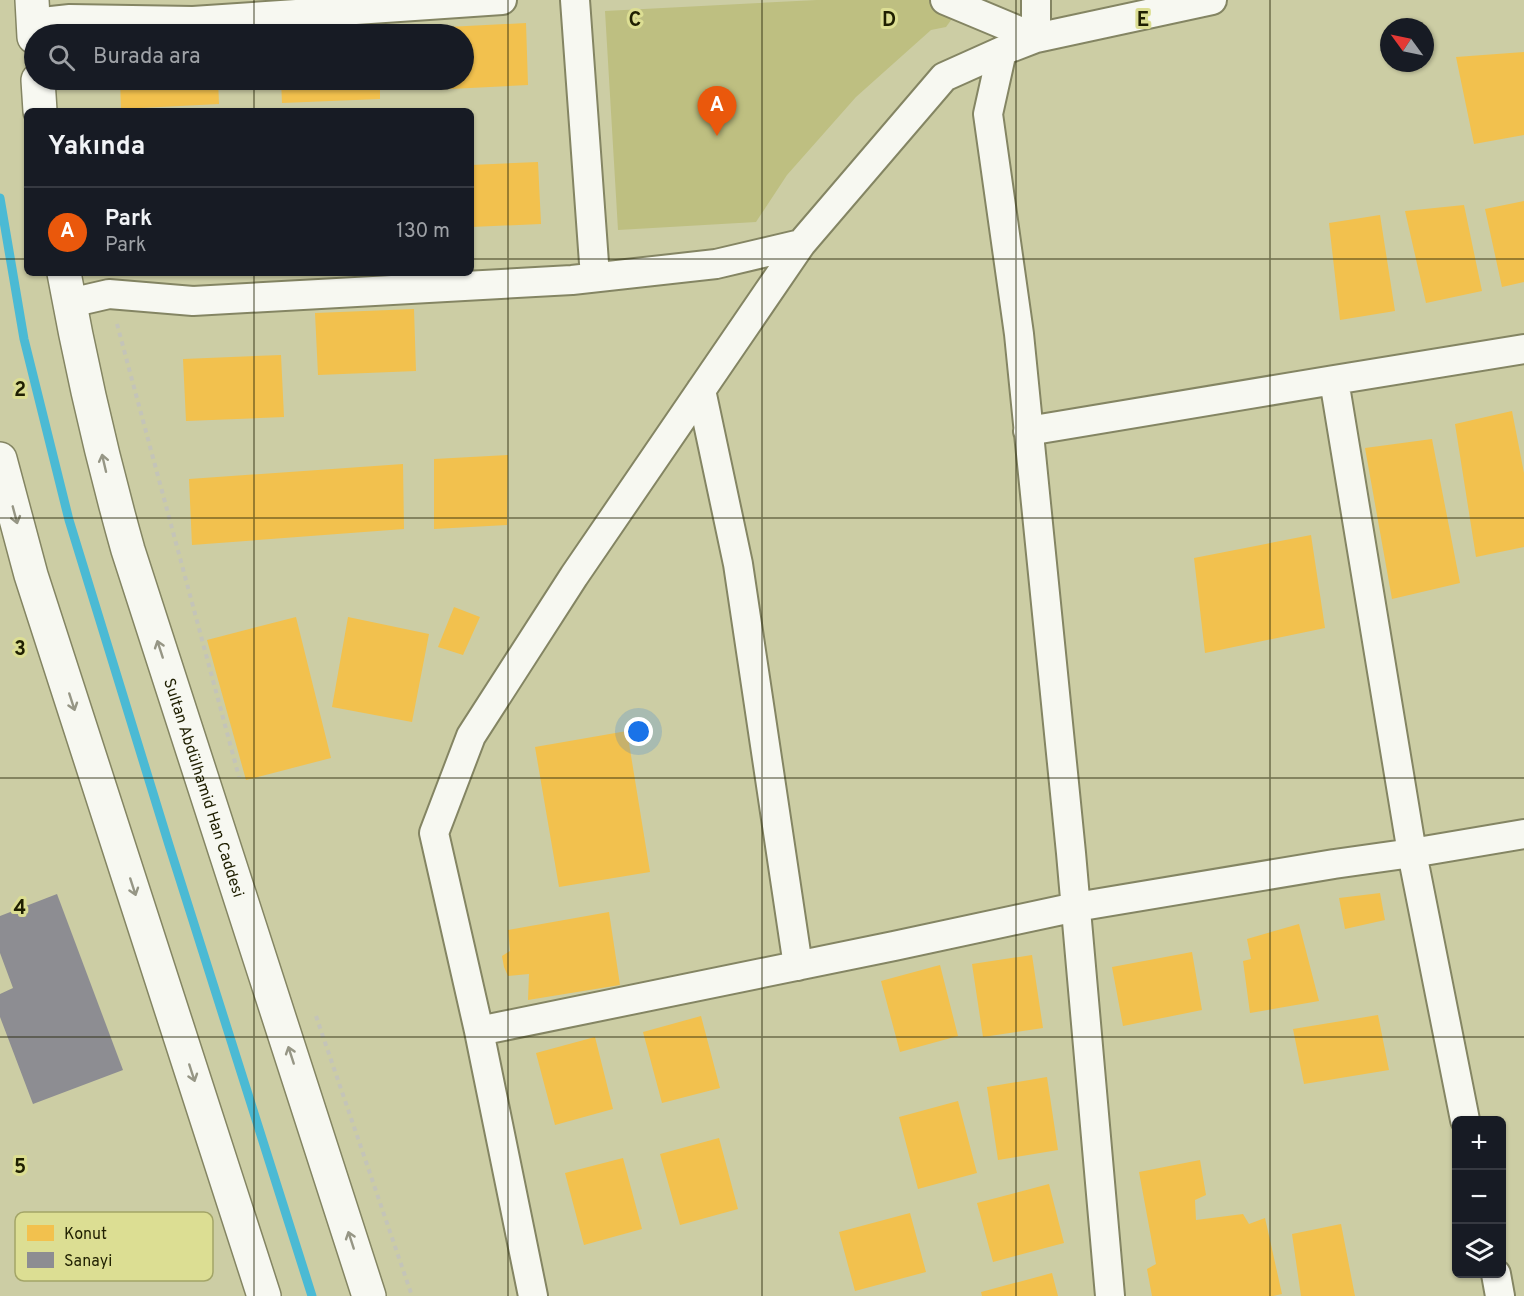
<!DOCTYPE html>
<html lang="tr">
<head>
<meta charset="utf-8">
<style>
  :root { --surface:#171b24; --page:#20242c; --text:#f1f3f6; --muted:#9ea1a6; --line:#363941; --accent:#ea580c }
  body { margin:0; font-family:Overpass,sans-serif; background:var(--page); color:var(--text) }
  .controls { position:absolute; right:18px; bottom:18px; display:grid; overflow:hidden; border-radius:9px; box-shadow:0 2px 4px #0004 }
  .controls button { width:54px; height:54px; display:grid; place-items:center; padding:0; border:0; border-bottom:2px solid var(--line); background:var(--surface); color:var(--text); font:30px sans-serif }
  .compass { position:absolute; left:1380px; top:18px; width:54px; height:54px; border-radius:50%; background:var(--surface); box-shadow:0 2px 4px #0004; rotate:303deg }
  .you { position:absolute; left:639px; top:732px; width:21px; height:21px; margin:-15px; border:4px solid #fff; border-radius:50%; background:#1a73e8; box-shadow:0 0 0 9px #1a73e833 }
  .badge { display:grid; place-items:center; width:39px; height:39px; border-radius:50%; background:var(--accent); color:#fff; font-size:20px; font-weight:700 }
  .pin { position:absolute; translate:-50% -50px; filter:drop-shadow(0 2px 3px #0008) }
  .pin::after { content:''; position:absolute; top:32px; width:21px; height:18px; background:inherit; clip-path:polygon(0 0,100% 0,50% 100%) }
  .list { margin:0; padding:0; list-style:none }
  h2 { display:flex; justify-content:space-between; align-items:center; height:78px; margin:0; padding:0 24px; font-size:26px }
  h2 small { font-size:20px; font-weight:400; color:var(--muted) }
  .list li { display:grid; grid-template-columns:39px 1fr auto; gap:18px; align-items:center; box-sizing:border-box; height:90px; padding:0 24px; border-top:2px solid var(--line) }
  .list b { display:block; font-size:22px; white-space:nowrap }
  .list p { margin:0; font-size:20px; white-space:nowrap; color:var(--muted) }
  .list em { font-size:20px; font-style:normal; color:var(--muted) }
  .icon { flex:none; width:33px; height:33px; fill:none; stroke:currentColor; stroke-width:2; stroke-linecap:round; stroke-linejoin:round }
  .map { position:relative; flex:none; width:1524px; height:1296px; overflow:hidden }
  .search { position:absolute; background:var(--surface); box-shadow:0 2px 4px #0004; left:24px; top:24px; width:450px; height:66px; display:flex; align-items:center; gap:15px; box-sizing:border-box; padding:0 21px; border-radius:33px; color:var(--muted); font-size:22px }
  .panel { position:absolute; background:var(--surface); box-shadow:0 2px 4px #0004; left:24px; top:108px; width:450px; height:168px; border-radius:9px }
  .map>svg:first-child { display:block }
  .green { fill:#bebf81 }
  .homes { fill:#f2c14e }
  .industry { fill:#8d8d92 }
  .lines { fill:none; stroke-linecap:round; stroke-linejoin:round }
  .stream { stroke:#4bbad4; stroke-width:9 }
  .minor-casing { stroke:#848563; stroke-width:32 }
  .primary-casing { stroke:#848563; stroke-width:36 }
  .path { stroke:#c4c4b8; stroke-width:4; stroke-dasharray:4.5 4.5; stroke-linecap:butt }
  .minor { stroke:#f7f8f1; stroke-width:28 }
  .primary { stroke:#f7f8f1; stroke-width:33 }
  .oneway { stroke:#969685 }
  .grid { fill:none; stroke:#1f1f01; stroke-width:1.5; stroke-opacity:0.55 }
  .labels { text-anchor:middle; stroke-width:6; stroke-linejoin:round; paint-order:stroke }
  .street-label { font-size:16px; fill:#1f1f01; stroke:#dcde93 }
  .key { fill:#dcde93; stroke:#a3a567; stroke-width:1.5 }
  .key-label { font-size:16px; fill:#1f1f01 }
  .grid-label { font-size:20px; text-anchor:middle; font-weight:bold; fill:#1f1f01; stroke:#dcde93; stroke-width:6; stroke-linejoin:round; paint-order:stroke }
</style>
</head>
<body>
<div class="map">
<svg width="1524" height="1296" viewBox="0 0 1524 1296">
  <rect width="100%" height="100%" fill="#cccda4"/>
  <path class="green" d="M817 0H947L954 16 946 27 931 30 856 97 787 175 756 222 618 230 605 11Z"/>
  <path class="homes" d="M526 23 528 85 430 90V80H464V34H428V28Z
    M1524 52V135L1474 144 1456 57Z
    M120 80H218L219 104 121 109Z
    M281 80H380V99L282 103Z
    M538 162 541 224 471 227V165Z
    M1524 201V282L1502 287 1485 209Z
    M1464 205 1482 291 1426 303 1405 211Z
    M1380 215 1395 311 1340 320 1329 223Z
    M414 309 416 371 318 375 315 313Z
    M281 355 284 417 186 421 183 359Z
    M1512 411 1524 473V547L1476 557 1455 424Z
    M1432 439 1460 583 1392 599 1365 448Z
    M508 455 507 525 434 529V459Z
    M403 464 404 529 192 545 189 479Z
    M1311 535 1325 628 1205 653 1194 558Z
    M454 607 480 617 463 655 438 647Z
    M296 617 331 758 246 780 207 640Z
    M348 617 429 634 412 722 332 707Z
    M627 731 650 872 559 887 535 747Z
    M1380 893 1385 920 1345 929 1339 898Z
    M609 912 620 985 528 1000 529 974 508 976 504 967 502 956 510 951 508 930Z
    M1299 924 1319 1001 1250 1013 1243 961 1251 959 1247 939Z
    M1192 952 1202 1010 1123 1026 1112 967Z
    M1032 955 1043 1028 983 1037 972 964Z
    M940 965 958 1036 900 1052 881 981Z
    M1378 1015 1389 1070 1304 1084 1293 1029Z
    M701 1016 720 1088 662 1103 643 1032Z
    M595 1037 613 1109 555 1125 536 1053Z
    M1047 1077 1058 1150 998 1160 987 1087Z
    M958 1101 977 1173 918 1189 899 1117Z
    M719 1138 738 1209 680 1225 660 1154Z
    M623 1158 642 1229 584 1245 565 1173Z
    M1200 1160 1206 1195 1195 1200 1196 1220 1243 1214 1249 1224 1265 1218 1282 1294 1273 1296H1152L1147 1269 1156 1264 1139 1172Z
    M1049 1184 1064 1243 993 1262 977 1203Z
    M910 1213 926 1272 855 1291 839 1232Z
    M1341 1224 1355 1296H1301L1292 1234Z
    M1052 1273 1058 1296H982L981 1292Z"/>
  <path class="industry" d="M57 894 123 1070 33 1104 0 1017V994L13 988 0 953V916Z"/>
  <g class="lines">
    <path class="stream" d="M0 198 24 339 69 520 169 845 312 1296"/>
    <defs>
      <path id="minor" d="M575 0 595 277
        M945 0 1036 38
        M33 23 70 19 193 21 502 0
        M1036 38V0
        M70 303 109 294 193 301 572 280 716 264 801 244
        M1334 380 1524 349
        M701 390 738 564 798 966
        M1028 431 1334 380 1412 853 1465 1120
        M479 1031 894 946 1076 907 1334 864 1412 853 1524 834
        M1496 1274 1500 1296
        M533 1296 479 1031 434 833 471 736 574 576 801 244 944 77 1002 51
        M1110 1296 1071 853 1019 334 988 114 1002 51 1036 38 1212 0"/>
      <g id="primary">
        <path d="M32 0 34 37"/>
        <path d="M38 80 40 111"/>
        <path id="s1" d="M64 273C81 366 102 458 128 550L369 1296"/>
        <path d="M0 459 31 575 264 1296"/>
      </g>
    </defs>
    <use href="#minor" class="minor-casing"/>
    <use href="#primary" class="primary-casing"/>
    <path class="path" d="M117 324 239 777
      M316 1016 412 1296"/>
    <use href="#minor" class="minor"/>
    <use href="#primary" class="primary"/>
  </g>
  <defs><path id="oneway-shaft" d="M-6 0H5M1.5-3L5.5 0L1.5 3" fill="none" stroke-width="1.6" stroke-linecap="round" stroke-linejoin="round" transform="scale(1.5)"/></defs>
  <g class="oneway">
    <use href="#oneway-shaft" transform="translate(104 463) rotate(-103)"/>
    <use href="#oneway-shaft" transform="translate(15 515) rotate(75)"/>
    <use href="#oneway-shaft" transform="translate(160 649) rotate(-108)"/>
    <use href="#oneway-shaft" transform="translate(72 702) rotate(72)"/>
    <use href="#oneway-shaft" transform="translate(133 887) rotate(72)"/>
    <use href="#oneway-shaft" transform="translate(291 1055) rotate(-108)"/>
    <use href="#oneway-shaft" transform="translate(192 1073) rotate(72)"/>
    <use href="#oneway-shaft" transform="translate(351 1240) rotate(-108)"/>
  </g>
  <path class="grid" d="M254 0V34M508 0V1296M762 0V1296M1016 0V1296M1270 0V1296M254 80V111M0 259H27M471 259H1524M254 273V1296M0 518H1524M0 778H1524M0 1037H1524"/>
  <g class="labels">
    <g class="street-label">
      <text dy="6" stroke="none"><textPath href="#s1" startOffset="534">Sultan Abdülhamid Han Caddesi</textPath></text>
    </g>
  </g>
  <rect x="15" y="1212" width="198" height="69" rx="9" class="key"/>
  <rect x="27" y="1225" width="27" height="16" fill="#f2c14e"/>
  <rect x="27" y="1252" width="27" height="16" fill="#8d8d92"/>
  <g class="key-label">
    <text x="64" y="1239">Konut</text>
    <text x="64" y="1266">Sanayi</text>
  </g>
  <g class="grid-label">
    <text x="635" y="26">C</text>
    <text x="889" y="26">D</text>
    <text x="1143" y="26">E</text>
    <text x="20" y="396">2</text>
    <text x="20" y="655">3</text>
    <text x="20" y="914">4</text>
    <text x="20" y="1173">5</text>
  </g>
</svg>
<div class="controls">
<button>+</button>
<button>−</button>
<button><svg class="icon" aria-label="layers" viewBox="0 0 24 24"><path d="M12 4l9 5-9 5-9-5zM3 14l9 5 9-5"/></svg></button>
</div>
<svg class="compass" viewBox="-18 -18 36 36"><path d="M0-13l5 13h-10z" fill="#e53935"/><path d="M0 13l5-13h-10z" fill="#9ea1a6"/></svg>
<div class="you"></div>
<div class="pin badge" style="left:717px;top:136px">A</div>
<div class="search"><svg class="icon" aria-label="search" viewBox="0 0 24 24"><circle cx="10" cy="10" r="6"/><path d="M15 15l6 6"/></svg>Burada ara</div>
<section class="panel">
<h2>Yakında<small></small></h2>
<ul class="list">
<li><span class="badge">A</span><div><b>Park</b><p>Park</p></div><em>130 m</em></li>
</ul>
</section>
</div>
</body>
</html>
